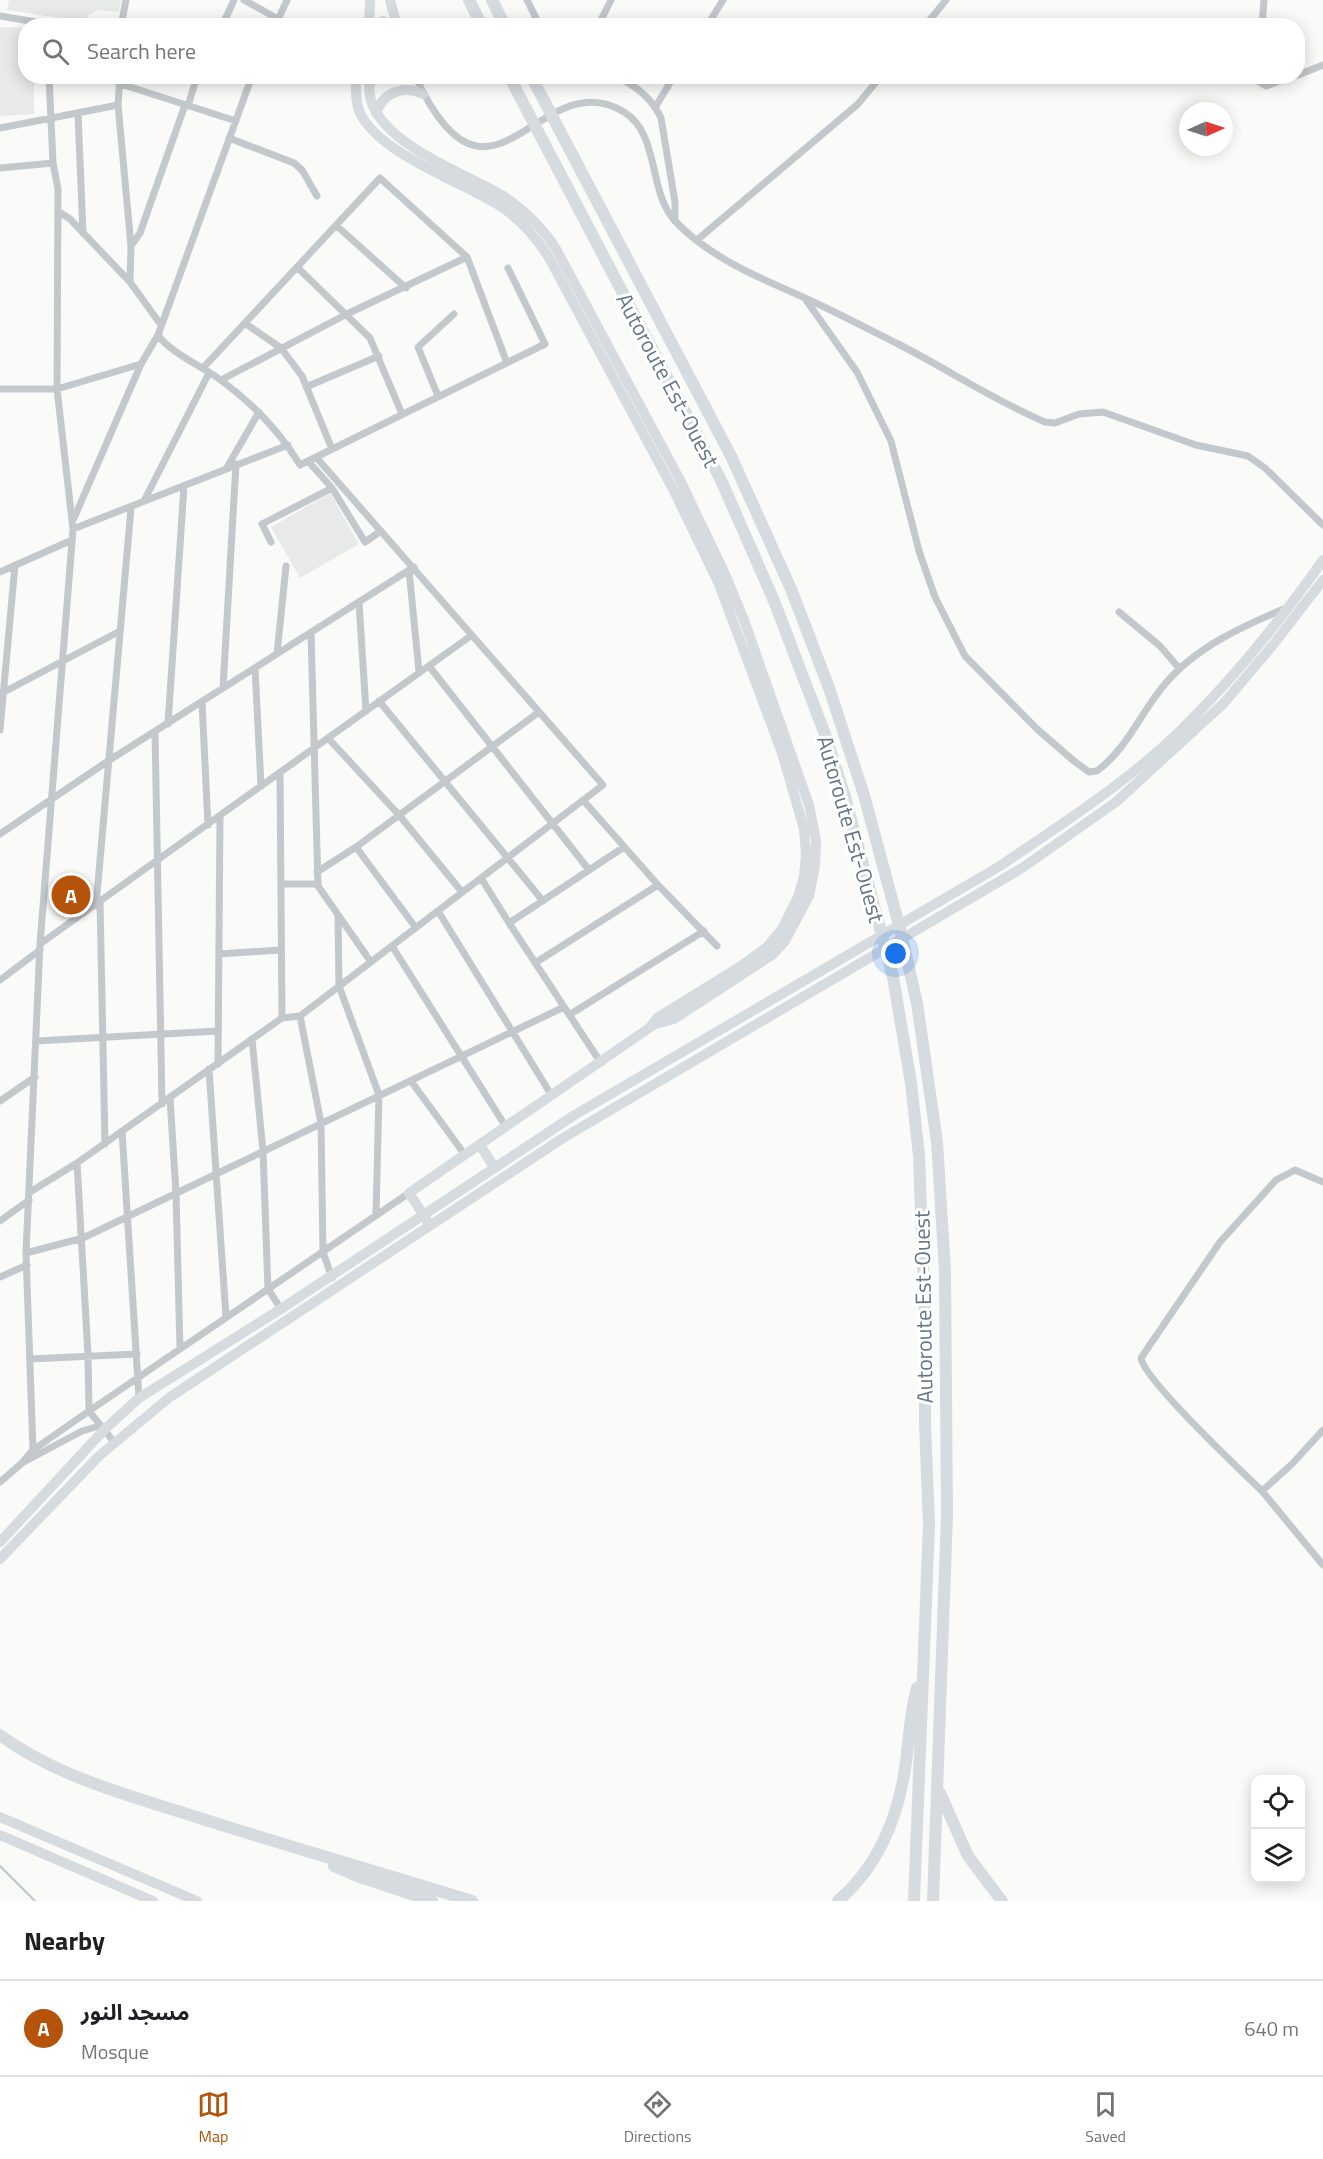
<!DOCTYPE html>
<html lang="en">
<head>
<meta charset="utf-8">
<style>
  :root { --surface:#fff; --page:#f2f2f2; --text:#202124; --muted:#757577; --line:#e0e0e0; --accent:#b45309 }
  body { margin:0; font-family:"Titillium Web","Noto Sans Arabic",sans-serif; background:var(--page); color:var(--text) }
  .controls { position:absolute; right:18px; bottom:18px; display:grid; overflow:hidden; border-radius:12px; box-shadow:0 3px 15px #0003 }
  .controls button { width:54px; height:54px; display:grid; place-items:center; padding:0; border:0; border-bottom:2px solid var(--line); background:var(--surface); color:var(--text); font:30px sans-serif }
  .compass { position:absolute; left:1179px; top:102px; width:54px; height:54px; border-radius:50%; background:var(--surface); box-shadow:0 3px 15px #0003; rotate:87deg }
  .you { position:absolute; left:896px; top:954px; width:21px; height:21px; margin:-15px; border:4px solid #fff; border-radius:50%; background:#1a73e8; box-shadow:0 0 0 9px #1a73e833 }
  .badge { display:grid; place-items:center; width:39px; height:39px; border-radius:50%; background:var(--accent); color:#fff; font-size:20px; font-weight:700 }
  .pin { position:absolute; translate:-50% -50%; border:3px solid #fff; box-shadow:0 2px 6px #0006 }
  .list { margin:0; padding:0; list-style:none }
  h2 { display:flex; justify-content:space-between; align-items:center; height:78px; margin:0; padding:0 24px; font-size:26px }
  h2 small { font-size:20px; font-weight:400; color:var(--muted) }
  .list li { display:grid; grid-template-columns:39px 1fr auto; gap:18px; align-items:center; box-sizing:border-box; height:96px; padding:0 24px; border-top:2px solid var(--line) }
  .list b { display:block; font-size:22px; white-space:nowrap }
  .list p { margin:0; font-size:20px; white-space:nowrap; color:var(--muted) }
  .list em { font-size:20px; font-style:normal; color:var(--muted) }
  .icon { flex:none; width:33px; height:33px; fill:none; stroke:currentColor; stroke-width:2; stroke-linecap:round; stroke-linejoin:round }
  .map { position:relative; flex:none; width:1323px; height:1901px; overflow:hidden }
  .search { position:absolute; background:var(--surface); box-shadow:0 3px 15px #0003; left:18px; right:18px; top:18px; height:66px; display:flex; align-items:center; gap:15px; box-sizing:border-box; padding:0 21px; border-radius:24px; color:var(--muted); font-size:22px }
  .sheet { height:174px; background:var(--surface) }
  nav { display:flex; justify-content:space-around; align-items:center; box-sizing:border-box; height:84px; border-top:2px solid var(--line); background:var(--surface); font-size:16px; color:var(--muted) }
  nav a { display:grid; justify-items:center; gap:3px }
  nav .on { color:var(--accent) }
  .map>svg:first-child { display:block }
  .built { fill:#e8e9e9 }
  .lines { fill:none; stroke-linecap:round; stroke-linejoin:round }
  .stream { stroke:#bbc7cb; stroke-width:2 }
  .minor { stroke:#c3c8cc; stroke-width:7 }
  .primary { stroke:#d6dbdf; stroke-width:10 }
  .trunk { stroke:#d6dbdf; stroke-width:10 }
  .motorway { stroke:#d6dbdf; stroke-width:12 }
  .labels { text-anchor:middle; stroke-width:6; stroke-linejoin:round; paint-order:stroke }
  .street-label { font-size:22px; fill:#657683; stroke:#fff }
</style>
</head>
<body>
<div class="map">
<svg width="1323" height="1901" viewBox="0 0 1323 1901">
  <rect width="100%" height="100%" fill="#fafaf8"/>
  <path class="built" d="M9 0H121L119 12 97 10 88 16 87 22 7 10Z
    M0 27 25 28 26 76 34 77V114L0 116Z
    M330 493 359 544 300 578 271 527Z"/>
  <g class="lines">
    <path class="stream" d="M0 1866 35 1901"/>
    <path class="minor" d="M244 0 278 19
      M527 0 540 26
      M0 16 60 26
      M121 26 126 0
      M222 26 234 0
      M275 26 287 0
      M598 26 611 0
      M707 26 723 0
      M925 26 946 0
      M1262 26 1264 0
      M1298 75 1323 65
      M415 76C491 240 539 60 624 112 660 134 648 192 675 221 709 257 759 278 803 297 836 312 868 329 900 345 949 370 995 401 1045 422L1055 423 1079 414 1103 412 1196 445 1248 456 1265 468 1323 525
      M615 76C635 85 652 98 661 118L675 202V221
      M1259 76V82L1266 86 1294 76
      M121 84 236 121
      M118 105 131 246 130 282
      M188 106 197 76
      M656 106 674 76
      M78 113 83 233
      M0 128 118 105 120 76
      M229 138 294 163 302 170 317 196
      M0 168 53 163
      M59 212 70 219 130 282 161 325
      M337 226 406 288
      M697 240 858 104 881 76
      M131 246 140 233 185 105
      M298 268 370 338 402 414
      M806 300 857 372 891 441 919 551 935 597 965 656 1037 729 1074 761 1089 772 1097 771C1127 749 1141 712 1165 684 1196 647 1243 626 1286 608
      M246 324 281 348 302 376 332 449
      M158 335C169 352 205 368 222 381 253 404 280 432 300 465L308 461 332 488 365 542 381 531
      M203 368 380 178 467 257 507 363
      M221 380 347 314 467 257
      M306 387 379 356
      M0 389H57L141 364
      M438 396 418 347 454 314
      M308 461 545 344 508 268
      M226 469 259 412
      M145 499 209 373
      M74 518 141 364 158 335 252 76
      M73 529 288 445
      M271 542 262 524 332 488
      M409 570 419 672
      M0 572 72 540
      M359 602 366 711
      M1119 612 1160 646 1179 668
      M311 633 318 886 371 962
      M277 654 286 566
      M429 666 589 870
      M255 668 261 786
      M223 688 236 464
      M2 693 120 631
      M379 701 543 901
      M202 702 208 825
      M168 724 184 486
      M0 730 15 565
      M155 732 162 1104
      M328 738 399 815 462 892
      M280 773 282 1018
      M583 800 658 885 717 946
      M0 834 108 761 414 567
      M356 847 416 928
      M317 872 356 847 539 712
      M481 878 509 923
      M282 884H318
      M100 902 105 1144
      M96 906 131 508
      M438 911 552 1096
      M338 917 339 986 379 1095 376 1215
      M40 944 472 635
      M392 946 506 1127
      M219 954 280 950
      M535 963 658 885
      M0 980 40 950
      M569 1015 704 931
      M300 1016 321 1123 323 1252 332 1278
      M252 1039 263 1151 268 1289 281 1309
      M36 1041 218 1031
      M601 1063 509 923 624 847
      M218 1064 220 816
      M209 1069 226 1317
      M411 1081 465 1155
      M170 1098 176 1193 180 1349
      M0 1101 35 1077
      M122 1131 139 1398
      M77 1163 88 1355 89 1411 114 1442
      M30 1192 77 1163 282 1018 300 1016 603 785 316 457
      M0 1221 29 1200
      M26 1253 83 1238 564 1007
      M0 1277 27 1265
      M30 1359 137 1354
      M1323 1430 1292 1464 1262 1491 1323 1565
      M33 1450 26 1253 40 944 73 529 57 389 58 189 53 163 49 76
      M22 1463 33 1450 89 1411 409 1193
      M0 1482 22 1463 82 1431 99 1426
      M1262 1491C1241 1471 1144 1379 1141 1358L1220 1242 1276 1180 1295 1170 1323 1182"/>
    <path class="primary" d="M0 1542 104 1430 139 1398 281 1309 573 1116 1000 866C1065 822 1134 778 1189 722 1239 672 1283 617 1323 560
      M0 1559 99 1456 170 1397 563 1138 1022 868 1116 802 1223 704 1273 645 1323 580"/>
    <path class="trunk" d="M390 0 397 26
      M369 26 370 0
      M372 26 383 21 395 26
      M356 76C356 88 355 102 360 113 379 153 459 181 497 204 518 217 535 236 548 256L674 491 719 584 782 753 804 829 806 854 804 876 798 897 782 929 767 947 741 966 657 1018 651 1026
      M371 76C354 137 466 172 505 197 525 211 543 228 556 249L680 480 725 574 744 620 809 805 816 840 815 866 809 896 785 941 772 955 674 1019 655 1024 409 1193 430 1225
      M376 113C384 92 402 85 423 94
      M480 1145 494 1167
      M0 1817 197 1901
      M0 1835 153 1901"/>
    <path class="motorway" d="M469 0 482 26
      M492 0 505 26
      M509 76 721 480 774 601 826 737 845 797 893 977 911 1083 919 1156 925 1322V1423L929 1525 914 1901
      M531 76 731 456 791 589 829 688 864 795 900 929 917 1003 937 1142 945 1271 947 1515 933 1901
      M0 1735C55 1775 120 1793 184 1813 279 1844 376 1871 472 1901
      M940 1793 968 1856 1002 1901
      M334 1866 357 1876 432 1901
      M838 1901C880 1865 899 1815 906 1762 909 1737 910 1713 917 1688"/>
  </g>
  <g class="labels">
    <g class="street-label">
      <text transform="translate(668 380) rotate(62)" y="8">Autoroute Est-Ouest</text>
      <text transform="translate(851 829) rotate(74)" y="8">Autoroute Est-Ouest</text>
      <text transform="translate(923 1307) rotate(-91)" y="8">Autoroute Est-Ouest</text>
    </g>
  </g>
</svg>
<div class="controls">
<button><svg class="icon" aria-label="locate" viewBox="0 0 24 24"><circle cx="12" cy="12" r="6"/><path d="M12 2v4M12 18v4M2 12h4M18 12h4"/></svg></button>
<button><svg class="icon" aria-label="layers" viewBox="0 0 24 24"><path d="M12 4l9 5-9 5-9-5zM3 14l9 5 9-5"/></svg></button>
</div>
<svg class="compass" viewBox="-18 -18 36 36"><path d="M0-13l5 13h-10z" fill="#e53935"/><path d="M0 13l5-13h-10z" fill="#757577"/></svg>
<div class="you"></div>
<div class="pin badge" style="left:71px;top:895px">A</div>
<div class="search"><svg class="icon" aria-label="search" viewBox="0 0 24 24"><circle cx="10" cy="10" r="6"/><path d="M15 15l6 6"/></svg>Search here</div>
</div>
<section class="sheet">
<h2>Nearby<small></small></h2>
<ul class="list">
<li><span class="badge">A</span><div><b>مسجد النور</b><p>Mosque</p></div><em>640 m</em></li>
</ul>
</section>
<nav>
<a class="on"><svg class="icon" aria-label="map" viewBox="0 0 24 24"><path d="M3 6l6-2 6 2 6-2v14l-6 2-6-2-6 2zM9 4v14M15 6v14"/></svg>Map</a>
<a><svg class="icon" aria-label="directions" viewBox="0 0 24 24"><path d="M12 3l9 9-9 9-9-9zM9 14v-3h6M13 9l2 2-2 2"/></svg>Directions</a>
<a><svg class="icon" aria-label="saved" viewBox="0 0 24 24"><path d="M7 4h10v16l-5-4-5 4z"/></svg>Saved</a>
</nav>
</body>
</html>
